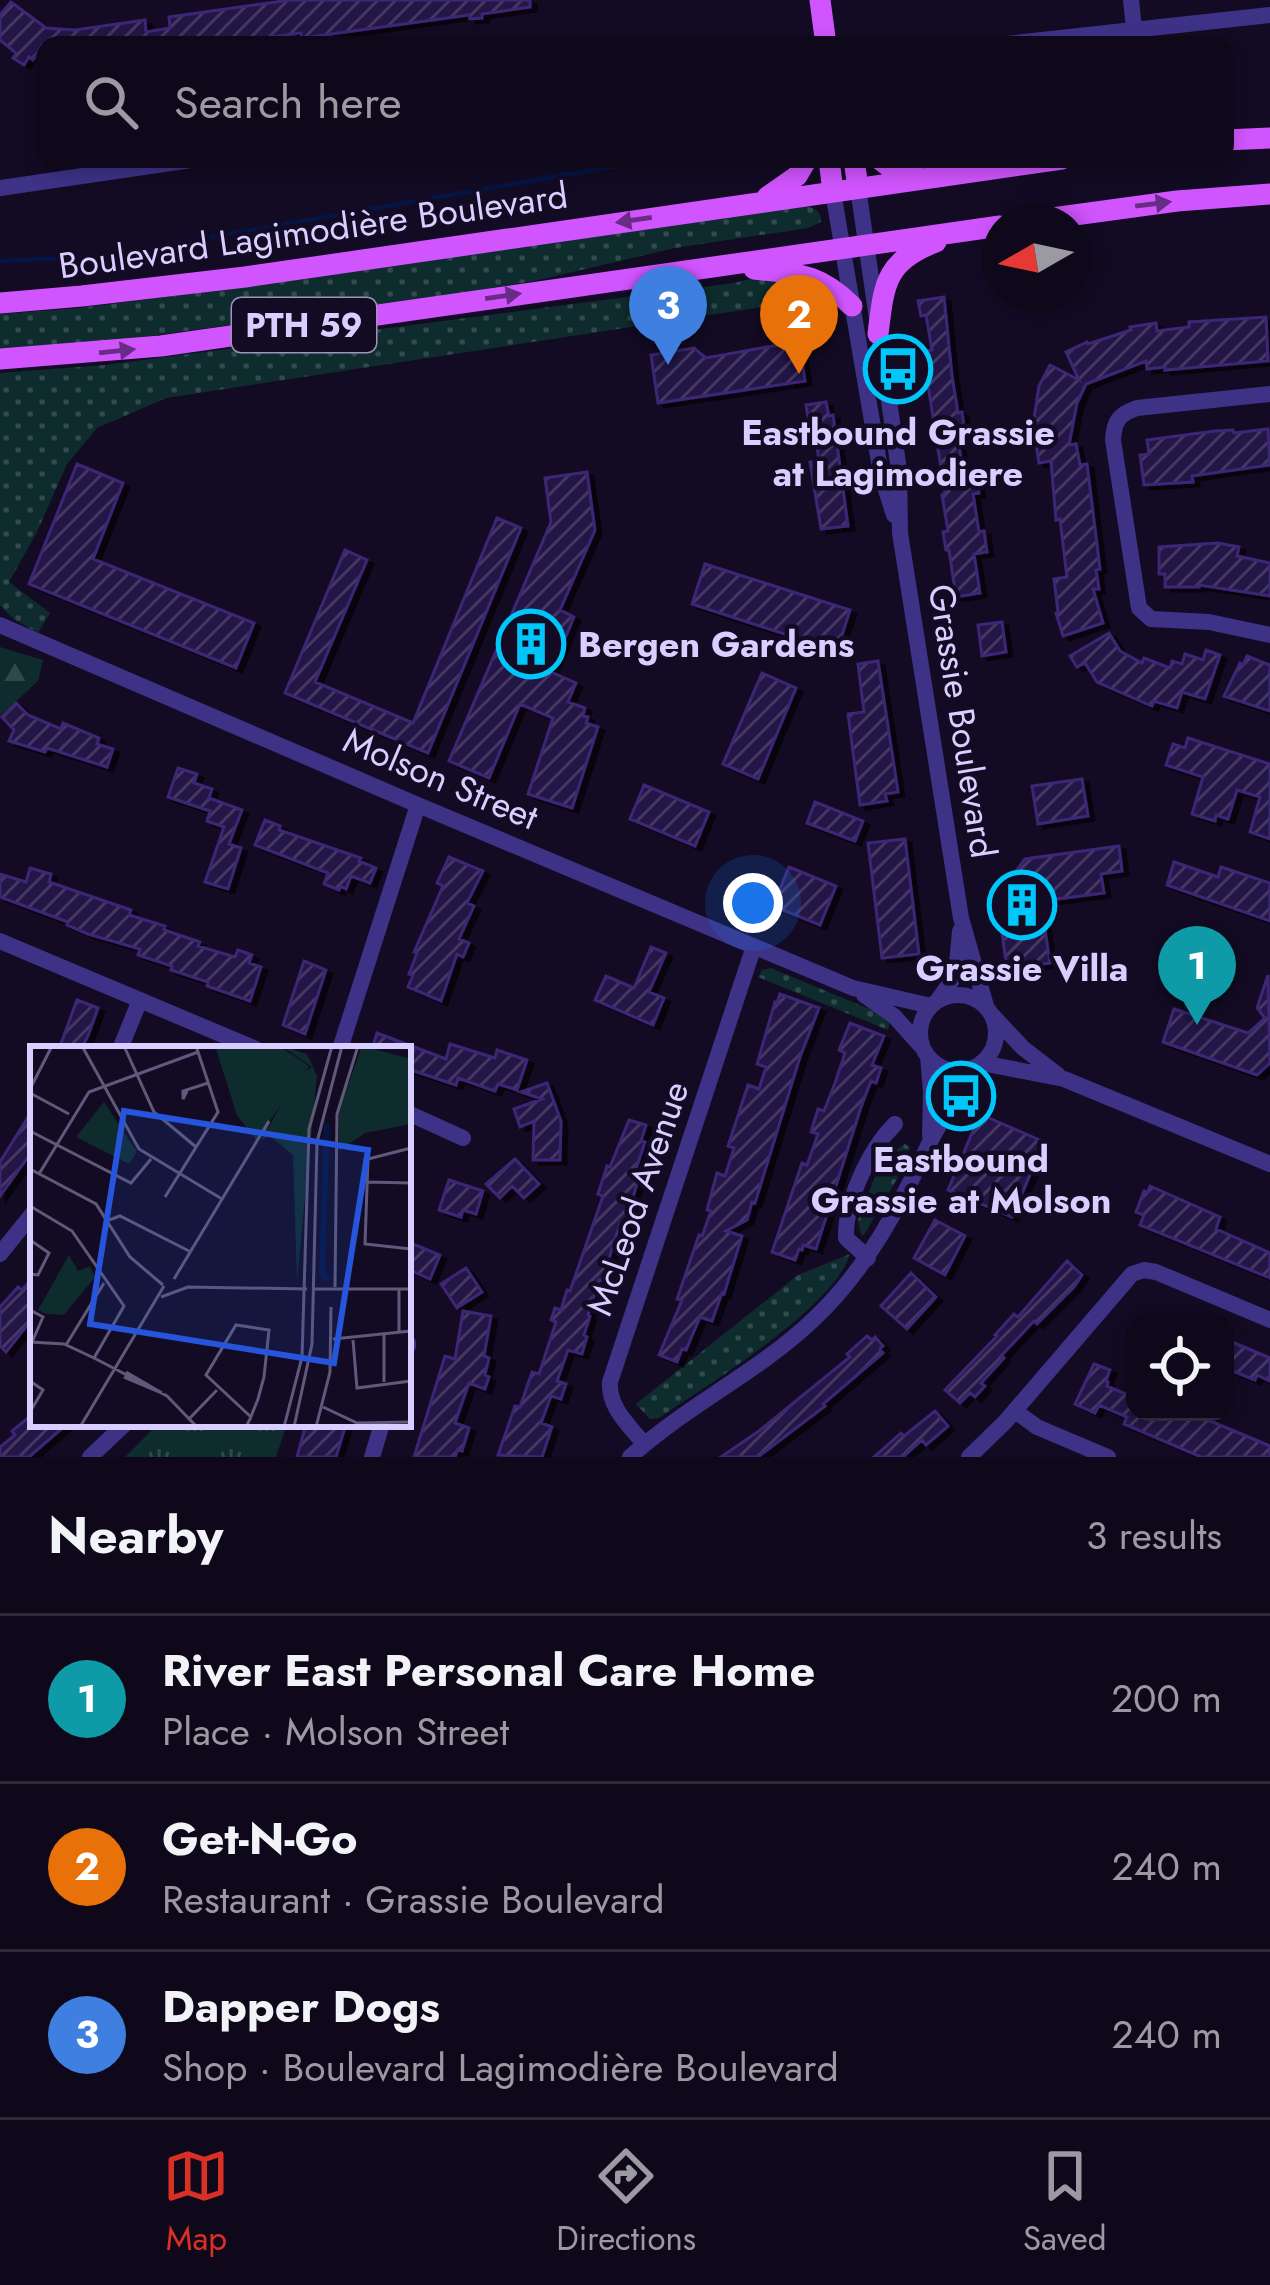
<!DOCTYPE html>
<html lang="en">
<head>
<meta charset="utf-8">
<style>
  :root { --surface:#0e081a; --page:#171123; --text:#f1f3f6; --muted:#9b9aa2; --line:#2e2939; --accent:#d93025 }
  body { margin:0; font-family:Jost,sans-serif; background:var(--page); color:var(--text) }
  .controls { position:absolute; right:36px; bottom:36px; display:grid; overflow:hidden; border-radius:24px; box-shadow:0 6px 18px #0003 }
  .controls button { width:108px; height:108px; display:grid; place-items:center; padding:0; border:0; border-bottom:3px solid var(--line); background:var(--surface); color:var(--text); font:60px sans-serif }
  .compass { position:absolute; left:982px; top:204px; width:108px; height:108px; border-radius:50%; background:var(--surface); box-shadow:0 6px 18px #0003; rotate:261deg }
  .you { position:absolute; left:753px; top:903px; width:42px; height:42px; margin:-30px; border:9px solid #fff; border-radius:50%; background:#1a73e8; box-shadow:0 0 0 18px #1a73e833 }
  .badge { display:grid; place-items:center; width:78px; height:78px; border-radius:50%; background:var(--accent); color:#fff; font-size:39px; font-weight:700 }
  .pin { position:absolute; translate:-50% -99px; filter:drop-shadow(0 3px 6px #0008) }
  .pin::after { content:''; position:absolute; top:63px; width:42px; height:36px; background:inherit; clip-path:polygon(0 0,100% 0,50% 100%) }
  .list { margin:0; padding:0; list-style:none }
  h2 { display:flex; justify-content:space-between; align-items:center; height:156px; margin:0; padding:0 48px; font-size:51px }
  h2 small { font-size:39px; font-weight:400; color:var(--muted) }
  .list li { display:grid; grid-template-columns:78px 1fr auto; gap:36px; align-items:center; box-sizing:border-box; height:168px; padding:0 48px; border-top:3px solid var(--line) }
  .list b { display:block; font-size:45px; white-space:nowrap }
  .list p { margin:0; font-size:39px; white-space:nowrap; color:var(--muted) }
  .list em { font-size:39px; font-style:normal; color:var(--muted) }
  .icon { flex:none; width:66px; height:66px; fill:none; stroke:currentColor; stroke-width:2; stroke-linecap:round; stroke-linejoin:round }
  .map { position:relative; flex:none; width:1270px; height:1457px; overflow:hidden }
  .search { position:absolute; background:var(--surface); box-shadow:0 6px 18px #0003; left:36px; right:36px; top:36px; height:132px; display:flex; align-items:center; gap:30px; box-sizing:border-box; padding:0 42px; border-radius:24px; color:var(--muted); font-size:45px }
  .sheet { height:660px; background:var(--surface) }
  nav { display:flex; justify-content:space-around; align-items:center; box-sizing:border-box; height:168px; border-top:3px solid var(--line); background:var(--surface); font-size:33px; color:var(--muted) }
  nav a { display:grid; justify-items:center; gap:6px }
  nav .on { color:var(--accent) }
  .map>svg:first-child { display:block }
  .grass { fill:url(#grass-dots) }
  .forest { fill:url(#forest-firs) }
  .park { fill:url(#park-tufts) }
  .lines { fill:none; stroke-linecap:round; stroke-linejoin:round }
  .stream { stroke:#051543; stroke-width:4.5 }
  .building { fill:url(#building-hatch); stroke:#3d2574; stroke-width:3; filter:url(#shadow) }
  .minor { stroke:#3e3287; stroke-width:16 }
  .major { stroke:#d155ff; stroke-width:21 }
  .oneway { fill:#682c86 }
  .labels { text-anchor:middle; stroke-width:9; stroke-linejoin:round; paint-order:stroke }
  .shield { fill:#120b23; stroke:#9d94bd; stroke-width:3 }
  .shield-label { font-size:33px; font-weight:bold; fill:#d8ceff }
  .street-label { font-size:36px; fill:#d8ceff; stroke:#120b23 }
  .poi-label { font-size:36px; font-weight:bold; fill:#d8ceff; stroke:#120b23 }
  .inset-river { fill:none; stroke:#051543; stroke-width:6 }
  .inset-road { fill:none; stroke:#61597b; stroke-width:3 }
  .view { fill:#2654da; fill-opacity:0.15; stroke:#2654da; stroke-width:6 }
  .inset-edge { fill:none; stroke:#d8ceff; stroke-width:6 }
</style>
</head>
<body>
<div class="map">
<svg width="1270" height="1457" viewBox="0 0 1270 1457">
  <defs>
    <pattern id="grass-dots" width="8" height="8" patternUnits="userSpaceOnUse" patternTransform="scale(3)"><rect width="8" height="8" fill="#0e2c2e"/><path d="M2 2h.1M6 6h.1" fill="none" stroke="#30494d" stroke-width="1.8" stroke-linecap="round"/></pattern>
    <pattern id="forest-firs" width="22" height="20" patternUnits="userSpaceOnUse" patternTransform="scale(3)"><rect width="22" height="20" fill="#0e2c2e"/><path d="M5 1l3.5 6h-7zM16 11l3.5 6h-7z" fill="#30494d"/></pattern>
    <pattern id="park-tufts" width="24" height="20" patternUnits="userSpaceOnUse" patternTransform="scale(3)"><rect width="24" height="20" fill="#0e2c2e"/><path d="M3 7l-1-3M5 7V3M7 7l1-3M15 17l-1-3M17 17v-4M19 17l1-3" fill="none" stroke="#30494d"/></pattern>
    <pattern id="building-hatch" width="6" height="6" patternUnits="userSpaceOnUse" patternTransform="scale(3)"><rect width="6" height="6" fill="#241646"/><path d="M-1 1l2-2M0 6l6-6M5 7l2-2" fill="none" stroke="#433762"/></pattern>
    <filter id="shadow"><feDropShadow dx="6" dy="4" stdDeviation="0" flood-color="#0009"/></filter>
  </defs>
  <rect width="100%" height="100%" fill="#120b23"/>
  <path class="grass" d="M807 206C816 209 821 211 821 222L808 228 675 248 534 281 460 293 128 339 0 349V314L79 308 196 293Z
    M758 277 823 290 821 295 801 301 166 398 97 428 67 464 36 534 9 582 50 613 38 633 15 620 0 606V373L104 365 734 283Z
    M771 968 891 1018 888 1030 758 977 762 970Z
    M905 1144 910 1148 897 1179 864 1235H861L858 1220 882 1159Z
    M850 1254C835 1307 706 1386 659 1418L650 1419 636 1404 798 1275Z"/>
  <path class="forest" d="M0 647 43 660 38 681 0 716Z"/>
  <path class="park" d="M158 1424H287L276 1457H125Z"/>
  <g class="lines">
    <path class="stream" d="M0 261 104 256 604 168 689 159"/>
  </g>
  <path class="building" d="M290 0H530V7L482 14V18L470 19 469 15 302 38 301 33 271 37 272 43 258 45H42L33 60 29 57 24 65 13 58 16 53 0 40V15L11 2 46 28 75 30 145 20 146 32 170 28 169 17Z
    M944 297 952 376 958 413 962 412 966 439 958 440 965 482 977 480 979 493 973 494 979 532 984 531 987 552 974 554 980 593 956 597 949 550H946L943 532 948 531 942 495 945 494 925 366 930 365 928 351 932 350 926 315 921 316 918 301Z
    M1266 317 1268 361 1165 370V367L1147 369 1146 361 1086 384 1077 403 1069 445 1076 444 1080 465 1087 464 1100 569 1096 570 1099 589H1093L1103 623 1063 636 1056 613 1058 612 1054 579 1067 577 1060 519 1056 520 1051 461 1039 463 1033 425 1039 386 1050 365 1079 380 1066 352 1087 342 1088 344 1131 330 1130 327 1156 323 1157 331 1189 327V322Z
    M789 343 801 354 805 381 658 403 651 355 694 348 706 358Z
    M826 402 829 416 833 415 848 526 821 529 810 462 819 461 815 433 811 434 806 405Z
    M1268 429 1270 465 1192 476 1193 482 1144 485 1140 455 1149 454 1147 440 1215 431 1233 430 1234 433Z
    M77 464 123 483 93 559 254 623 236 668 29 584Z
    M587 472 595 530 560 610 574 617 551 672 576 683 568 702 585 708 583 716 588 717 586 723 598 727 572 808 528 794 553 718 520 704 489 778 449 761 551 522 545 478Z
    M497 518 521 528 428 753 285 693 345 550 367 560 315 682 413 723Z
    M1218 543 1239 547 1237 556 1270 563V596L1199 585V587H1165V574H1159V547Z
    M705 564 850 610 837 651 692 604Z
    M1002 622 1006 652 982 656 978 625Z
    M1109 633 1120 651 1142 663 1144 658 1170 668 1172 661 1182 664 1185 654 1203 660 1206 650 1220 655 1205 699 1182 692 1177 708 1154 701 1152 706 1097 682 1085 663 1077 667 1070 656Z
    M1247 656 1270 665V711L1224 696 1240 663 1243 665Z
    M878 661 898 792 885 794 887 801 860 805 848 714 864 712 858 664Z
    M762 673 796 688 758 779 723 764Z
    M16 703 28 715 61 729 63 723 99 738 97 744 113 749 107 767 47 748 45 752 9 741 14 730 2 717Z
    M1188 738 1270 764V839L1250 832 1260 797 1237 790 1228 819 1216 815 1215 821 1192 814 1203 777 1166 765 1173 744 1185 748Z
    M178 768 197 774 194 783 212 789 209 798 242 810 229 844 241 848 228 889 205 882 224 827 207 821 210 811 168 797Z
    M1082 779 1088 816 1038 824 1032 786Z
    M644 785 709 812 695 846 630 819Z
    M815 802 863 821 855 841 807 823Z
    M265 820 280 826 279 830 361 858 359 861 376 868 370 883 351 876 346 889 341 886 339 890 324 884 328 873 255 845Z
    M905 839 919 954 882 958 868 843Z
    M1119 846 1122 871 1101 874 1104 893 1050 900 1042 910 1050 963 1007 969 997 897 1025 859Z
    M449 857 483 871 467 903 474 906 459 939 469 943 463 957 457 954 441 1001 408 987 413 975 409 974 417 953 414 952 443 886 437 883Z
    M1174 862 1218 877 1221 867 1270 883V921L1167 885Z
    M789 867 836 886 820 925 773 906Z
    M30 868 51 874 49 882 131 910 129 915 165 926 164 930 200 942 198 946 235 957 238 950 252 955 249 963 261 967 250 1001 207 986 208 982 171 970 172 966 138 955 140 949 88 934 67 925 68 922 0 897V874L26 882Z
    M651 947 666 953 649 992 664 998 653 1025 595 1000 606 976 634 988Z
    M304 961 326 970 305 1034 283 1025Z
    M1268 975 1270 1063 1257 1075 1163 1042 1174 1009 1248 1033 1265 1018 1257 1008Z
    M780 994 819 1008 800 1057 755 1203 752 1202 747 1220 726 1231 742 1236 724 1294 722 1293 712 1321 700 1317 686 1350 682 1349 677 1362 659 1355 682 1300 677 1299 699 1235 702 1236 711 1211 707 1210 717 1173 725 1176 734 1148 728 1146 748 1085 759 1089 766 1067 757 1064 775 1002 777 1003Z
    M77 1000 98 1008 88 1036 81 1049H59Z
    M850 1023 884 1036 872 1065 881 1068 876 1083 871 1081 861 1107 816 1249 803 1245 802 1250 799 1249 795 1260 772 1252 802 1163 807 1165 818 1134 811 1132 818 1109 824 1111 835 1083 845 1053 839 1050Z
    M377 1033 446 1059 450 1044 495 1058 497 1050 527 1060 517 1090 498 1084 495 1091 458 1078 456 1085 408 1069 414 1049H372Z
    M547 1083 561 1121 560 1160H533L534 1121 520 1127 514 1109 542 1099 521 1092Z
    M33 1109V1150L0 1196V1162Z
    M980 1114 1044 1142 1012 1217 948 1190Z
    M629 1120 646 1125 641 1141 645 1142 634 1175 639 1177 625 1225 620 1223 602 1281 599 1280 588 1315 590 1316 584 1335 587 1337 582 1354 568 1350 557 1381 566 1384 561 1399 551 1396 541 1423 552 1427 542 1457 498 1455 515 1406 520 1407 532 1372 539 1374 556 1322 551 1320 555 1308 561 1310 567 1290 570 1291 603 1196 598 1194 607 1166 610 1167Z
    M515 1159 539 1184 524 1198 512 1186 500 1198 486 1184Z
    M449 1180 483 1191 476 1214 463 1210 461 1217 439 1210Z
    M1150 1186 1220 1217 1216 1229 1270 1253V1278L1140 1225 1144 1215 1136 1212 1144 1191 1148 1192Z
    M935 1220 965 1236 945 1275 914 1258Z
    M408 1242 440 1255 430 1279 408 1269Z
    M1067 1261 1082 1275 1074 1287 1037 1324 1034 1321 1001 1356 1004 1358 981 1383 985 1386 975 1397 970 1393 960 1403 945 1390 997 1336 995 1335 1014 1314 1018 1317Z
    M466 1268 482 1292 457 1308 441 1284Z
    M911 1273 936 1297 907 1329 881 1306Z
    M33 1277V1318L6 1352 0 1346V1307L18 1287 22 1290Z
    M463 1311 491 1316 484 1356 489 1358 485 1375 489 1377 485 1389 469 1383 455 1423 469 1428 462 1451 458 1449 455 1457H414L445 1356 455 1359Z
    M867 1336 872 1340 875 1337 883 1346 880 1349 883 1353 823 1404 825 1406 758 1457H721L759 1431 850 1357 847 1354Z
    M1225 1339 1270 1358V1381L1257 1375 1255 1380 1225 1368Z
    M1094 1364 1110 1370 1106 1381 1108 1382 1107 1386 1135 1398V1412H1189L1270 1446V1457H1201L1124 1424 1127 1417 1099 1405 1095 1413 1075 1404Z
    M935 1411 948 1426 926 1445 922 1440 903 1457H874L901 1433 904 1436Z
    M33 1414V1424H67L29 1457H0V1447L15 1435 12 1431Z
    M306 1424H346L336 1457H297Z"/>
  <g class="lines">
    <path class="minor" d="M1131 0 1134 28
      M997 45 1270 15
      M0 188 198 159
      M858 188 899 470 900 533 961 918 986 1006
      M833 192 881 474 894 515
      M1270 394 1137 408C1119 414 1114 421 1113 440L1139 608 1151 619 1209 622 1270 635
      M0 625 418 805 853 988 931 1006
      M0 941 256 1049
      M864 995 894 1016 920 1045
      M920 1033a38 38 0 1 1 76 0a38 38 0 1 1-76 0Z
      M938 1000 956 974 960 931
      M993 1016 1023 1048 1058 1075
      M120 1049 140 1000
      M340 1049 418 805
      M928 1056 931 1092 930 1136
      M982 1063 1064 1079 1270 1164
      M408 1113 463 1138
      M0 1254 33 1213
      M868 1258 846 1238C845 1201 869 1150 895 1124
      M408 1343V1346
      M1015 1411 1037 1427 1108 1457
      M644 1444C629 1425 608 1407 610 1382L754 946
      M90 1457 125 1424
      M372 1457 382 1424
      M630 1457C686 1406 757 1373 813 1320 866 1270 897 1211 928 1146 941 1119 959 1093 975 1067
      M969 1457 1005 1422 1132 1274 1144 1270 1156 1272 1270 1320"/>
    <path class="major" d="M820 0 826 45
      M1225 140 1270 138
      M829 159 833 192
      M854 159 858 188
      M879 159 896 172 916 175
      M767 197 797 176 807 159
      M1023 222 1177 201 1270 194
      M754 269C798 274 819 273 852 306
      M0 303 82 296 245 277 1062 159
      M878 334C884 284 885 261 936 242
      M0 359 161 346 1000 226"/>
  </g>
  <defs><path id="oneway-solid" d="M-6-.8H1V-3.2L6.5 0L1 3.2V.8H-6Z" transform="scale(3)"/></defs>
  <g class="oneway">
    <use href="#oneway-solid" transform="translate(1153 204) rotate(-7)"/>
    <use href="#oneway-solid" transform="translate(634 220) rotate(172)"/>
    <use href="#oneway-solid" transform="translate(503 296) rotate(-8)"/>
    <use href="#oneway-solid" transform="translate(117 351) rotate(-6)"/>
  </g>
  <defs>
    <symbol id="bus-ring" viewBox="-11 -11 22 22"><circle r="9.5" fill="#120b23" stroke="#00c6f9" stroke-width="1.5"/><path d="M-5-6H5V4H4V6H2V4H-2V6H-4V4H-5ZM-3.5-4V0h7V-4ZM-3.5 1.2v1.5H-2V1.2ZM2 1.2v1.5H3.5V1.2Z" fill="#00c6f9"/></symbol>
    <symbol id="building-ring" viewBox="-11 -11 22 22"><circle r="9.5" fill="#120b23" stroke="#00c6f9" stroke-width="1.5"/><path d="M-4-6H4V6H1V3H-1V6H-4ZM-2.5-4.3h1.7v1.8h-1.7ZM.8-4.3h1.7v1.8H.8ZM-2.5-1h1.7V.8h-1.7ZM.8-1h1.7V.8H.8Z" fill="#00c6f9"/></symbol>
  </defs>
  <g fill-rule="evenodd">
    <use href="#bus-ring" x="860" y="331" width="76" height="76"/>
    <use href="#building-ring" x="493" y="606" width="76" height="76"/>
    <use href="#building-ring" x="984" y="867" width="76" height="76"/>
    <use href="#bus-ring" x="923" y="1058" width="76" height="76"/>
  </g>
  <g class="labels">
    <rect class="shield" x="232" y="298" width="144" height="54" rx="9"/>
    <g class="shield-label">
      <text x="304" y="337">PTH 59</text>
    </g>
    <g class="street-label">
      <text transform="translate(313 230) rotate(-8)" y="13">Boulevard Lagimodière Boulevard</text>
      <text transform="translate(963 721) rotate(81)" y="13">Grassie Boulevard</text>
      <text transform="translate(441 778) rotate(23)" y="13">Molson Street</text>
      <text transform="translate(637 1198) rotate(-71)" y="13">McLeod Avenue</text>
    </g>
    <g class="poi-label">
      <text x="898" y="445">Eastbound Grassie<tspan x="898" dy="41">at Lagimodiere</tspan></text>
      <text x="578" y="657" text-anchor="start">Bergen Gardens</text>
      <text x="1022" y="981">Grassie Villa</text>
      <text x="961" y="1172">Eastbound<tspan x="961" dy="41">Grassie at Molson</tspan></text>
    </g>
  </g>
  <g transform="translate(30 1046)">
    <rect width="381" height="381" fill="#120b23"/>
    <path d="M252 0 277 8 287 30 267 234 263 109 240 90 231 94 269 28 282 21ZM332 0 381 13V78L335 87 309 105V64Z" fill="#0e2c2e"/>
    <path d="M185 0H249L279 20 226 94 207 69Z" fill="#0e2c2e"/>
    <path d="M74 56 107 106 99 118 46 91ZM39 209 48 225 60 220 65 231 34 269 16 268 8 264Z" fill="#0e2c2e"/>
    <path class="inset-river" d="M297 77 292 227 299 234"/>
    <path class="inset-road" d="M52 0 109 103 192 153M94 0 124 66 166 101M0 43 22 0M157 45 153 53V45L178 37M0 47 39 68M0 85 101 137 121 113M381 102 338 113 335 198 381 203M0 123 66 158 100 211 133 239M9 128 59 46 168 6M337 136 381 137M135 151 188 66 166 0M0 160 42 185 94 260 64 312M79 174 90 170 159 205M0 194 19 207 8 229 0 228M144 233 239 75 232 88M305 241 307 68 328 0M283 243H381M131 251 158 241 277 243M0 264 13 271 2 296M369 286V243M354 289V336M303 293 381 285M323 294 327 342 381 335M0 296 34 298 64 312 137 350 167 381M36 299 74 237M96 326 132 347M94 331 132 347M0 335 13 344 0 366M293 361 327 377 381 376M158 374 187 344M50 381 134 240M216 381 221 371 222 368 228 353 234 331 239 284 206 279 176 329 221 371M254 381 272 311 279 83 302 0M264 381 282 298 287 96 312 0M286 381 300 326 301 261"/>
    <path class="view" d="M94 65 338 104 304 317 60 278Z"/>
    <rect width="381" height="381" class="inset-edge"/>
  </g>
</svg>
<div class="controls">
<button><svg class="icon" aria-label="locate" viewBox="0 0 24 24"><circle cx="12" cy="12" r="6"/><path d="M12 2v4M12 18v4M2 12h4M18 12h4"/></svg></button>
</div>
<svg class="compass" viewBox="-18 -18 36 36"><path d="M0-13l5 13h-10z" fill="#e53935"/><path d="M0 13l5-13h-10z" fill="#9b9aa2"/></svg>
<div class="you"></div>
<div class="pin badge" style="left:1197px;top:1025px;background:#0f9aa8">1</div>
<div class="pin badge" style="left:799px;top:374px;background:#e8710a">2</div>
<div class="pin badge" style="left:668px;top:365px;background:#3f7fe0">3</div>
<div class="search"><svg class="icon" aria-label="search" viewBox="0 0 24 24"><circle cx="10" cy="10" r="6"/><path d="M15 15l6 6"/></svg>Search here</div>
</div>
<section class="sheet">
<h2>Nearby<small>3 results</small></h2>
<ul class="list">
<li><span class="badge" style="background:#0f9aa8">1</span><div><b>River East Personal Care Home</b><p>Place · Molson Street</p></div><em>200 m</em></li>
<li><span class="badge" style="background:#e8710a">2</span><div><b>Get-N-Go</b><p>Restaurant · Grassie Boulevard</p></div><em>240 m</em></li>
<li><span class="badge" style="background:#3f7fe0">3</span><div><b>Dapper Dogs</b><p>Shop · Boulevard Lagimodière Boulevard</p></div><em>240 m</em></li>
</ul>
</section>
<nav>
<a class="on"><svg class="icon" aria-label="map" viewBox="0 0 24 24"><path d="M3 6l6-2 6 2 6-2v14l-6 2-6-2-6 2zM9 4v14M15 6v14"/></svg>Map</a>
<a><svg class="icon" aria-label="directions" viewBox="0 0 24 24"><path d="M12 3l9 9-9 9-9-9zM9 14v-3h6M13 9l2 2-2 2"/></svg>Directions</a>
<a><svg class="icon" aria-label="saved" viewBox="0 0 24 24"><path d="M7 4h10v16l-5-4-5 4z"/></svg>Saved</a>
</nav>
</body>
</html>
